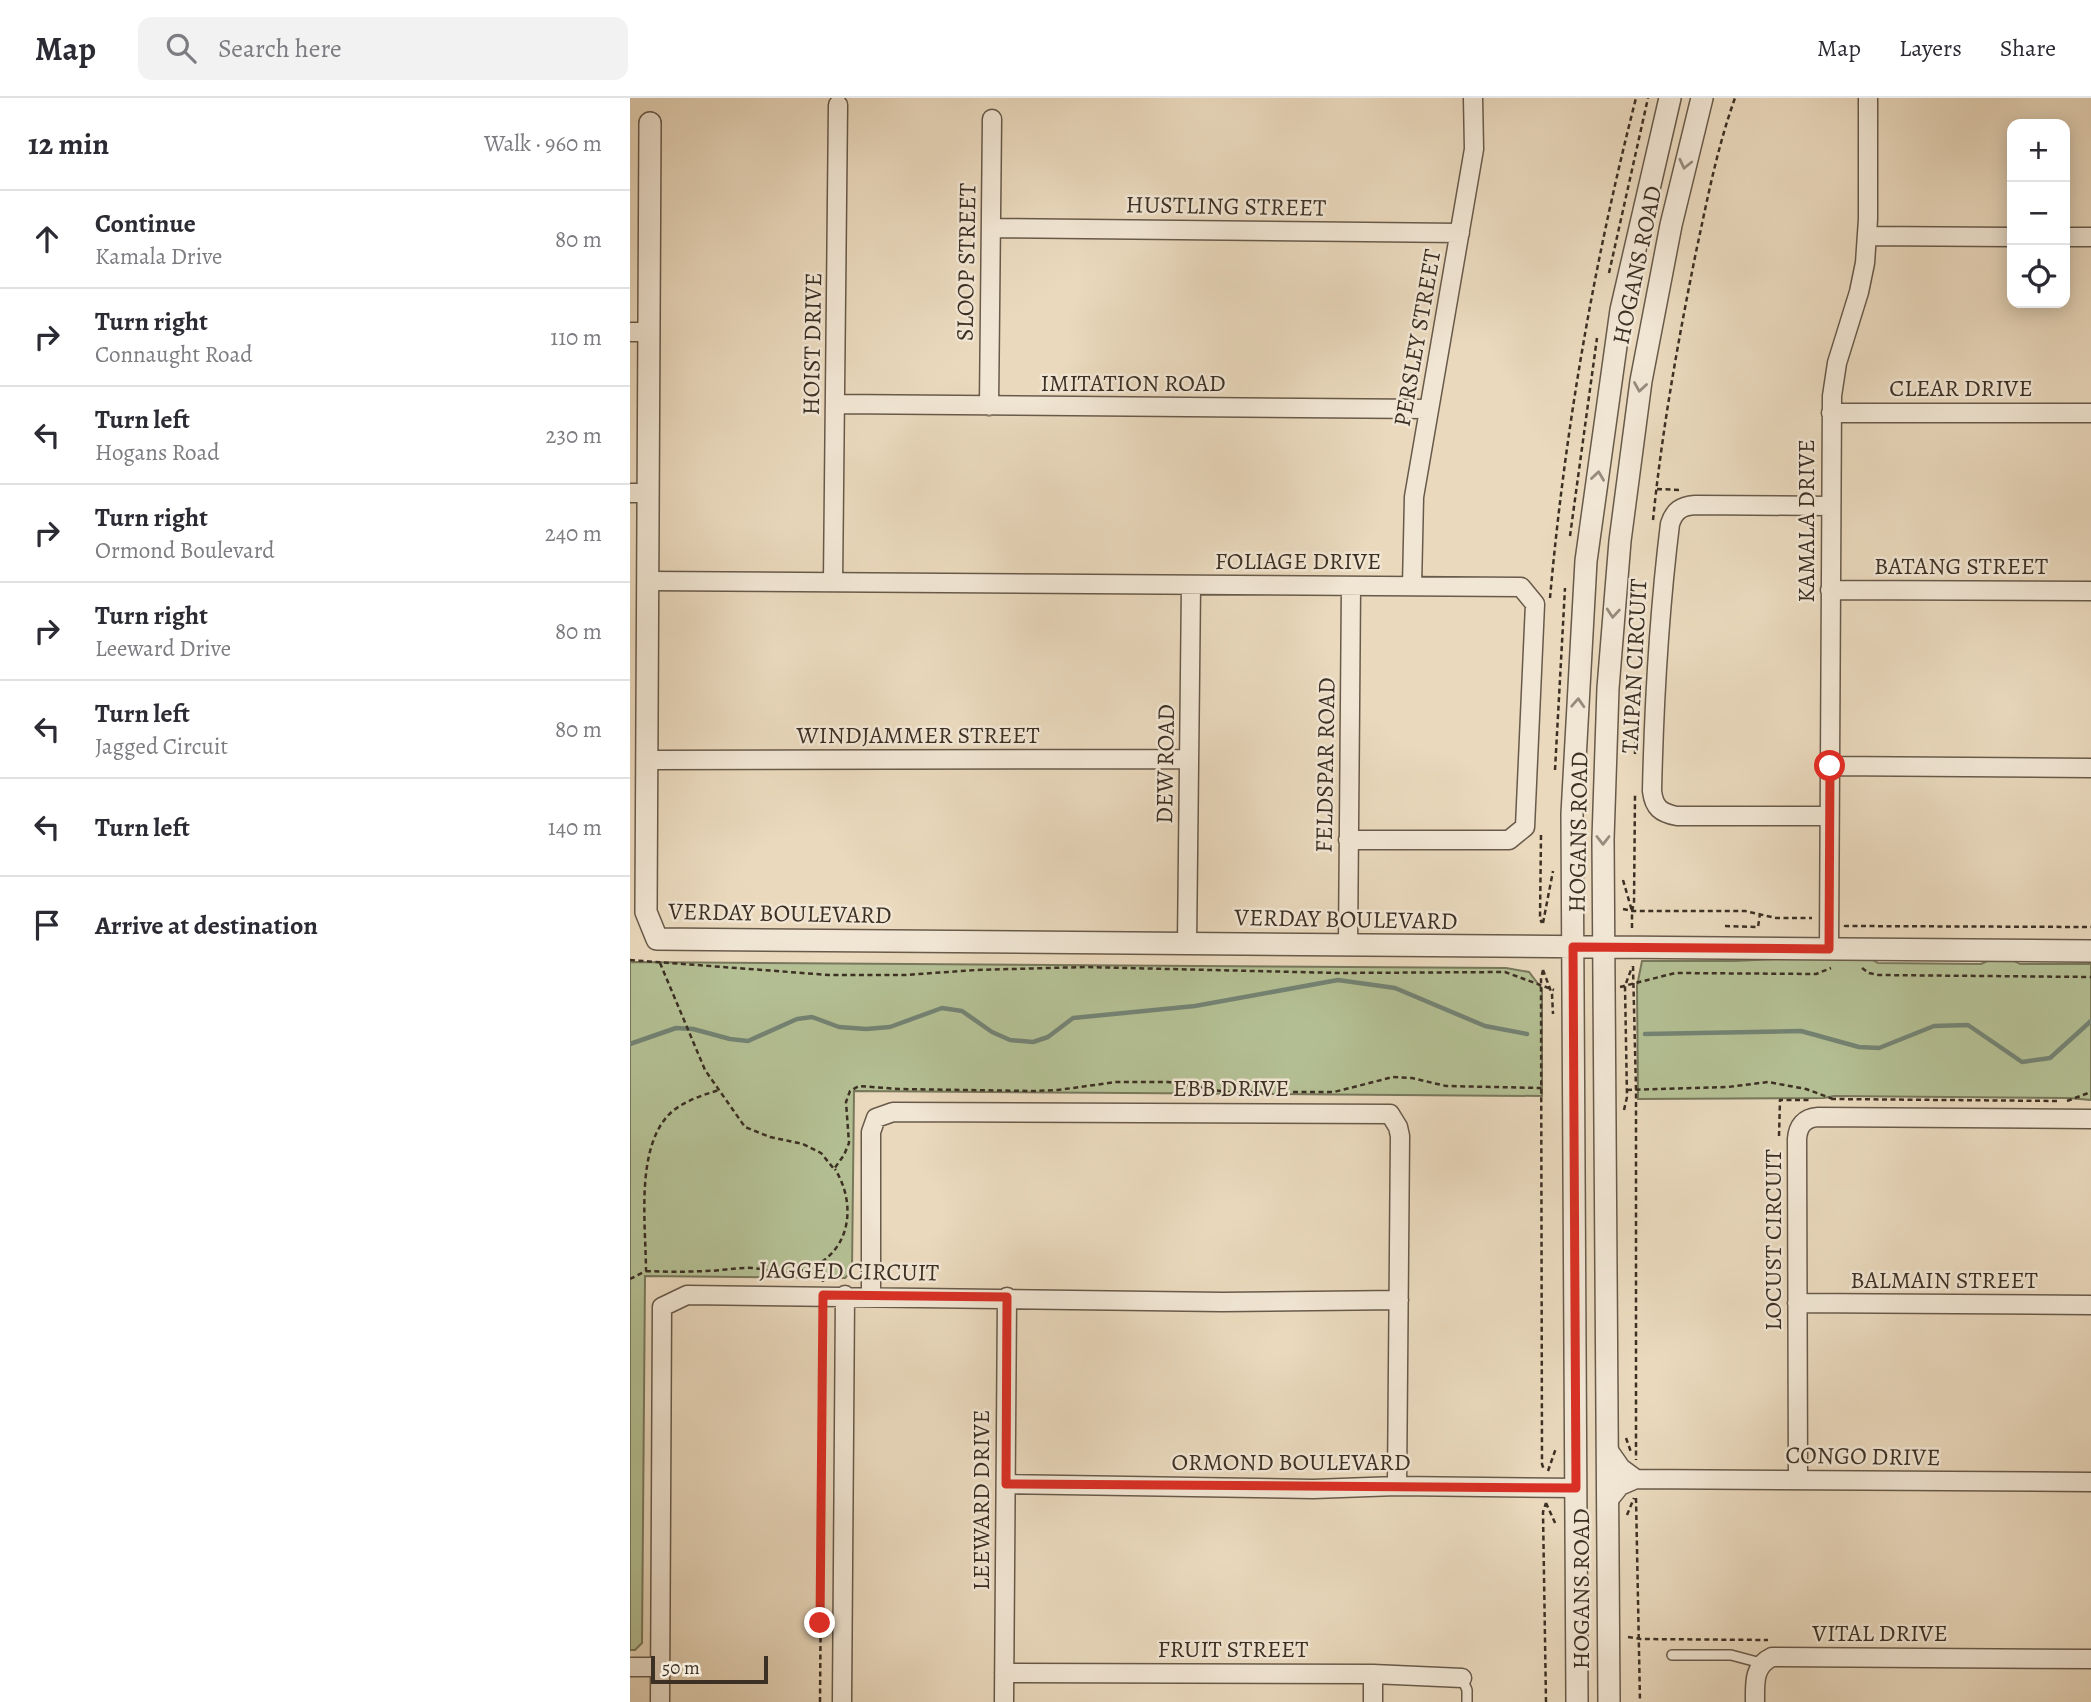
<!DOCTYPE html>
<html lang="en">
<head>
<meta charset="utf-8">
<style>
  :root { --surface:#fff; --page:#f2f2f3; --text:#2b2b33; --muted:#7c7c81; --line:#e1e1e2 }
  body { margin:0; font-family:Alegreya,serif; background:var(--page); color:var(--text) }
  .controls { position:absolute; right:21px; top:21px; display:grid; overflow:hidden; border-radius:14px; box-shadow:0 4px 18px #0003 }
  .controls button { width:63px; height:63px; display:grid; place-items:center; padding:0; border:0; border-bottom:2px solid var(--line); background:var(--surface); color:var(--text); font:35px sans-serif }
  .scale { position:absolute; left:21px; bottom:18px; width:117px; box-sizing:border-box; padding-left:7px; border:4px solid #3c3024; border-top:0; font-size:19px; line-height:24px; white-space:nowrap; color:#3c3024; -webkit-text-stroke:5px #f1e6d4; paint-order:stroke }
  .stop { position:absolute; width:21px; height:21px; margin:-16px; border:5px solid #d93025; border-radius:50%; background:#fff }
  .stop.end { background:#d93025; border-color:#fff; box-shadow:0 2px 7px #0008 }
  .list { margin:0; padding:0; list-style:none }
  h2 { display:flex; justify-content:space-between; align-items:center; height:91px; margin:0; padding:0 28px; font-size:30px }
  h2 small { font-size:23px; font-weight:400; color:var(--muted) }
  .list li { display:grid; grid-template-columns:46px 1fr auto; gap:21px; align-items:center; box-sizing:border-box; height:98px; padding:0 28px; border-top:2px solid var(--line) }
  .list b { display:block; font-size:26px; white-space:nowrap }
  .list p { margin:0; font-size:23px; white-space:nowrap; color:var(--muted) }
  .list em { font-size:23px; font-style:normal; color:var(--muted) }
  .icon { flex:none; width:38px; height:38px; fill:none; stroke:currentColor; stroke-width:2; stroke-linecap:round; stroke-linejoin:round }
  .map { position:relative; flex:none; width:1461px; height:1604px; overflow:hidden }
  header { display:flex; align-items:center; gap:42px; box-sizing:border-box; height:98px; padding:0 35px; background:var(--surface); border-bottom:2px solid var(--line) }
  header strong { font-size:33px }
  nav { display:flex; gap:38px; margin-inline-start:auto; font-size:24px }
  .search { width:490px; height:63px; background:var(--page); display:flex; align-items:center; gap:18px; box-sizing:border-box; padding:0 24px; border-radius:14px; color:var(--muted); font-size:26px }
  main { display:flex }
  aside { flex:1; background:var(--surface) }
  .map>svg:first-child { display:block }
  .green { fill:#b4c094; stroke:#78785c; stroke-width:2 }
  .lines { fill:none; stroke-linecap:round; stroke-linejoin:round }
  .stream { stroke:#748374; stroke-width:4.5 }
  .service-casing { stroke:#685a4a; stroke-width:12 }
  .minor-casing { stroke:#685a4a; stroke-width:21 }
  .tertiary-casing { stroke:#685a4a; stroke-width:24 }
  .path { stroke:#3c3024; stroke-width:2.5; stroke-dasharray:5 3.5; stroke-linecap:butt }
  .service { stroke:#f1e6d4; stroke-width:9 }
  .minor { stroke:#f1e6d4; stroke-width:18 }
  .tertiary { stroke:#f1e6d4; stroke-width:21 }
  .oneway { stroke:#968b7c }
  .route { stroke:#d93025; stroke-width:9 }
  .labels { text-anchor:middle; stroke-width:5; stroke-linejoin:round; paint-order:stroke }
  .street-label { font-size:24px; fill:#3c3024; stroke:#f1e6d4 }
</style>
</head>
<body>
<header>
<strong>Map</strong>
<div class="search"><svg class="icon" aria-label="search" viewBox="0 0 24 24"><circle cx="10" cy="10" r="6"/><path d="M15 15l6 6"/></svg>Search here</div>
<nav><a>Map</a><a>Layers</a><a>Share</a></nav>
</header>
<main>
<aside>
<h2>12 min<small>Walk · 960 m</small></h2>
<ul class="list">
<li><svg class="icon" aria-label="ahead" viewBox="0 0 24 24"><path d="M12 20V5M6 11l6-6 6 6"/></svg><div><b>Continue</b><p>Kamala Drive</p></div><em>80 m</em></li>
<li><svg class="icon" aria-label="right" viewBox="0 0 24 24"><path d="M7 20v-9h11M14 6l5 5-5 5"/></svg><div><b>Turn right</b><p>Connaught Road</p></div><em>110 m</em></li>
<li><svg class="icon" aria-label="left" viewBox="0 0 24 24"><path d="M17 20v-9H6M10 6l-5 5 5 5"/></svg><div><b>Turn left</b><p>Hogans Road</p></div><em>230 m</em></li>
<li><svg class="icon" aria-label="right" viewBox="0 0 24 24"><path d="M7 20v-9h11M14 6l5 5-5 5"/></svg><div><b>Turn right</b><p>Ormond Boulevard</p></div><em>240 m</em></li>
<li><svg class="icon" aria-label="right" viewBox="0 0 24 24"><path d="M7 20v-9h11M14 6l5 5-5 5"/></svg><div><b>Turn right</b><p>Leeward Drive</p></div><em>80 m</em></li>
<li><svg class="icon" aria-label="left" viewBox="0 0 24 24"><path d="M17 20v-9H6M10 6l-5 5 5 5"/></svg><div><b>Turn left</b><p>Jagged Circuit</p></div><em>80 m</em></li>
<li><svg class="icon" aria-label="left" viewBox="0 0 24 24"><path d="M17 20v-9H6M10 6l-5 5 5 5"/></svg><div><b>Turn left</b></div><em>140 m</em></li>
<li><svg class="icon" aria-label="arrive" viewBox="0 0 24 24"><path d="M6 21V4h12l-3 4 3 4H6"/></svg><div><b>Arrive at destination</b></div></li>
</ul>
</aside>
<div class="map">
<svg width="1461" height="1604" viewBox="0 0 1461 1604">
  <rect width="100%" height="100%" fill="#ead9bd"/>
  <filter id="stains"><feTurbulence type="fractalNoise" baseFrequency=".00286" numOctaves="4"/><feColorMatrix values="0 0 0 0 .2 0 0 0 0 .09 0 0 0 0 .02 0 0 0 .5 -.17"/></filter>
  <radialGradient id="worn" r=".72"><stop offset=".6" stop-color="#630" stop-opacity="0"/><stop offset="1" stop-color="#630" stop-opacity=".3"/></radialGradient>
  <path class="green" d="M1189 859H1238L1248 865 1351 866C1364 859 1377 858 1390 866H1461V1002L1438 1000 1204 998 1194 1000 1008 1001 1007 888 1012 863H1105Z
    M0 864 876 870 899 874 912 891V998L224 993 222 1173 215 1180 15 1178 12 1545 5 1552H0Z"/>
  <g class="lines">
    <path class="stream" d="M1015 936 1171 933 1229 949 1249 950 1304 928 1338 927 1392 964 1420 960 1461 923
      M0 946 46 930 63 931 100 941 118 943 167 921 182 919 209 929 236 931 260 929 312 910 332 913 362 934 380 942 403 944 418 939 443 920 565 908 708 882 765 890 855 928 897 936"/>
    <defs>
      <path id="service" d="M1042 1557H1101L1131 1565
        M832 1580 837 1592V1604"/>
      <path id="minor" d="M361 130 830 135
        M1237 138 1382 139
        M1435 139H1461
        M0 234H19
        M206 306 799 311
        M359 308 362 21
        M1201 315H1461
        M0 395H19
        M18 483 891 489 905 506 895 729 879 742H718
        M203 484 208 7
        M782 488 784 399 844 51 843 0
        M1200 492 1461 493
        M18 662 559 661
        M1200 668 1461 670
        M1199 718H1047C1031 715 1024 710 1022 693 1024 604 1029 515 1040 426 1044 413 1051 408 1065 407L1201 408
        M557 846 561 487
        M718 847 721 488
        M1199 851 1202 298 1207 265 1229 194 1235 165 1238 121V0
        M241 1198V1034L246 1020 263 1014 760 1016 768 1029 770 1038 767 1388
        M1167 1205 1461 1207
        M977 1350 991 1370 1006 1381
        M1168 1382 1167 1041C1168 1028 1174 1020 1188 1019L1461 1021
        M376 1386 683 1391 767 1388 946 1390
        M977 1404 990 1388 1006 1381 1461 1384
        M0 1569H31
        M374 1575 743 1576 832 1580
        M30 1604 32 1209 57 1197 592 1204 769 1202
        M212 1604 215 1197
        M374 1604 377 1199
        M743 1604V1576
        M1125 1604C1125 1586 1123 1568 1142 1559L1461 1561"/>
      <path id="tertiary" d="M20 25 16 814 27 841 1461 853
        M947 1604 942 716 956 463 991 212 1040 0
        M979 1604 973 741 978 590 990 443 1011 283 1041 127 1072 0"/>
    </defs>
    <use href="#service" class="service-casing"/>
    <use href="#minor" class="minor-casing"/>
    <use href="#tertiary" class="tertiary-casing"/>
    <path class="path" d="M979 175 1018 0
      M1027 391 1052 392
      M1023 422C1032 332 1048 243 1066 154 1077 103 1087 50 1105 0
      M940 438 967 240
      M920 500C935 331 964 164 1006 0
      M1005 656 1006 627
      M925 672 935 490
      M911 737 910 821 912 825
      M993 782 1002 813
      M993 811 1002 813H1115L1146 820H1182
      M913 825 923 773
      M1095 828 1128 829 1130 816
      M1215 829V828L1461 829
      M1002 830V813L1004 805 1005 697
      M0 862 199 877H275L346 872 455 869 709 875 875 874 924 892
      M30 865 75 972 115 1029 140 1039 173 1046 191 1055 204 1071 214 1057 219 1045 216 1004 220 993 229 988 268 991 404 993 428 992 486 984H538L596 994H704L763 979 782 980 816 988 911 990
      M1003 868 1006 992V1362
      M1232 870 1239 875 1248 877 1461 879
      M913 872 922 896 923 916
      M913 872 911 881 912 1366 914 1372
      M990 889 1045 875 1186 876 1201 870
      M997 992 1098 989 1138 984 1176 991 1203 1001
      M1201 1001 1429 1003
      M1437 1003 1461 994
      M994 1012 997 999 995 888 1002 869
      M1149 1038 1150 1002H1181
      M16 1173C35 1174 55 1174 75 1173 91 1173 107 1169 123 1170 139 1172 154 1177 170 1173 219 1161 229 1110 205 1071
      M0 1181 16 1173C16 1127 4 1044 44 1012 57 1002 73 997 89 992
      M193 1184 194 1162
      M996 1340 1001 1354
      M918 1373 926 1350
      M1006 1400 1010 1604
      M916 1405 926 1427
      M997 1417 1004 1400
      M998 1539 1011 1541 1138 1542
      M190 1604 193 1215
      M916 1604 913 1414 916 1405"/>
    <use href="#service" class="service"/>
    <use href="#minor" class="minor"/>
    <use href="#tertiary" class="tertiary"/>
  </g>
  <defs><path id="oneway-chevron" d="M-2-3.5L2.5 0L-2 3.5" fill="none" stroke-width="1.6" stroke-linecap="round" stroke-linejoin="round" transform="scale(1.75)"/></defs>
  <g class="oneway">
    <use href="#oneway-chevron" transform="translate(1055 66) rotate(103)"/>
    <use href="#oneway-chevron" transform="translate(1010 289) rotate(99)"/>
    <use href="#oneway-chevron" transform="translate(968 378) rotate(-82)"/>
    <use href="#oneway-chevron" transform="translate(983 515) rotate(95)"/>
    <use href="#oneway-chevron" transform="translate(948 605) rotate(-87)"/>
    <use href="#oneway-chevron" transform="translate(973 742) rotate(90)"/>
  </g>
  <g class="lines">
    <path class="route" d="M190 1525 193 1197 377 1199 376 1386C566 1389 756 1390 946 1390L943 849 1199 851 1200 668"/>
  </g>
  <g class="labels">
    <g class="street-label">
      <text transform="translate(596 108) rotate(1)" y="8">HUSTLING STREET</text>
      <text transform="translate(336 164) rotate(-89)" y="8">SLOOP STREET</text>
      <text transform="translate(1007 167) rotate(-78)" y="8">HOGANS ROAD</text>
      <text transform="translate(787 240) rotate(-80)" y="8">PERSLEY STREET</text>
      <text transform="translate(182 246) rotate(-89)" y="8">HOIST DRIVE</text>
      <text x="503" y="293">IMITATION ROAD</text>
      <text x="1331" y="298">CLEAR DRIVE</text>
      <text transform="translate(1176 423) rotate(-90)" y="8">KAMALA DRIVE</text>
      <text x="668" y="471">FOLIAGE DRIVE</text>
      <text x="1331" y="476">BATANG STREET</text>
      <text transform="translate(1004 568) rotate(-87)" y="8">TAIPAN CIRCUIT</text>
      <text x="288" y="645">WINDJAMMER STREET</text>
      <text transform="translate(535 666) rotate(-89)" y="8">DEW ROAD</text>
      <text transform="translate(695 667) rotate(-89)" y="8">FELDSPAR ROAD</text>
      <text transform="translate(948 734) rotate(-89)" y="8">HOGANS ROAD</text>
      <text transform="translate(150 815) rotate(1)" y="8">VERDAY BOULEVARD</text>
      <text transform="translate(716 821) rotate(1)" y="8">VERDAY BOULEVARD</text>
      <text x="601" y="998">EBB DRIVE</text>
      <text transform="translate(1143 1142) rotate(-90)" y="8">LOCUST CIRCUIT</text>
      <text transform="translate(219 1173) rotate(1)" y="8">JAGGED CIRCUIT</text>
      <text x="1314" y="1190">BALMAIN STREET</text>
      <text transform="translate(1233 1358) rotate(1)" y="8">CONGO DRIVE</text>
      <text x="661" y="1372">ORMOND BOULEVARD</text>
      <text transform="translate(351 1402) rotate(-90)" y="8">LEEWARD DRIVE</text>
      <text transform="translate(951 1491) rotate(-90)" y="8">HOGANS ROAD</text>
      <text x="1250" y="1543">VITAL DRIVE</text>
      <text x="603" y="1559">FRUIT STREET</text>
    </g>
  </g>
  <rect width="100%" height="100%" filter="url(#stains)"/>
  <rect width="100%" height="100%" fill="url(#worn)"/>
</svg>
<div class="controls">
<button>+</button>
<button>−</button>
<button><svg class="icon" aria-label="locate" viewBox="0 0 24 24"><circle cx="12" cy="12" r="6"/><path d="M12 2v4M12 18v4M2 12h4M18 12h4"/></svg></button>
</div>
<div class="scale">50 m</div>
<div class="stop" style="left:1200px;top:668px"></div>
<div class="stop end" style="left:190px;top:1525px"></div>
</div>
</main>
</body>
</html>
